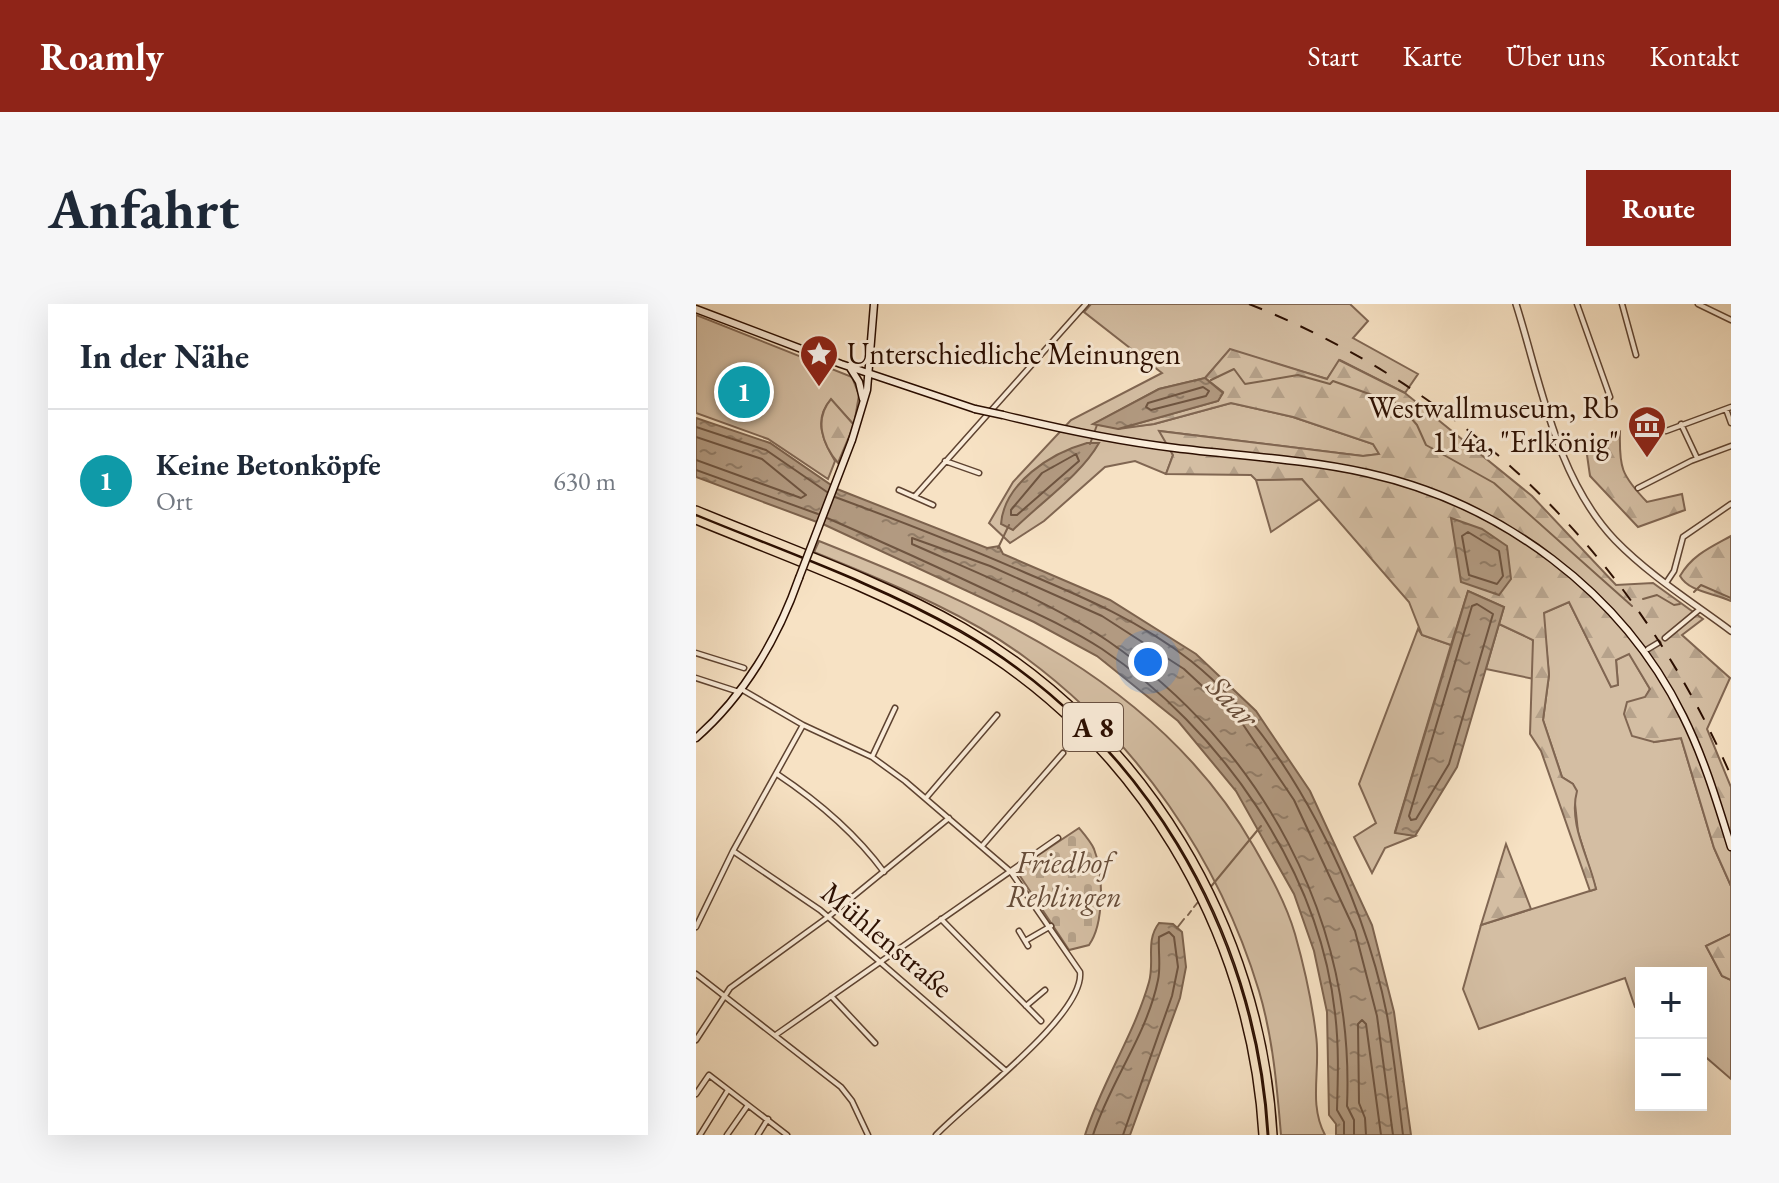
<!DOCTYPE html>
<html lang="de">
<head>
<meta charset="utf-8">
<style>
  :root { --surface:#fff; --page:#f6f6f7; --text:#1f2937; --muted:#747a83; --line:#e0e1e3; --accent:#8f2418 }
  body { margin:0; font-family:"EB Garamond",serif; background:var(--page); color:var(--text) }
  .controls { position:absolute; right:24px; bottom:24px; display:grid; overflow:hidden; border-radius:0px; box-shadow:0 8px 32px #0002 }
  .controls button { width:72px; height:72px; display:grid; place-items:center; padding:0; border:0; border-bottom:2px solid var(--line); background:var(--surface); color:var(--text); font:40px sans-serif }
  .you { position:absolute; left:452px; top:358px; width:28px; height:28px; margin:-20px; border:6px solid #fff; border-radius:50%; background:#1a73e8; box-shadow:0 0 0 12px #1a73e833 }
  .badge { display:grid; place-items:center; width:52px; height:52px; border-radius:50%; background:var(--accent); color:#fff; font-size:26px; font-weight:700 }
  .pin { position:absolute; translate:-50% -50%; border:4px solid #fff; box-shadow:0 2px 8px #0006 }
  .list { margin:0; padding:0; list-style:none }
  h2 { display:flex; justify-content:space-between; align-items:center; height:104px; margin:0; padding:0 32px; font-size:34px }
  h2 small { font-size:26px; font-weight:400; color:var(--muted) }
  .list li { display:grid; grid-template-columns:52px 1fr auto; gap:24px; align-items:center; box-sizing:border-box; height:144px; padding:0 32px; border-top:2px solid var(--line) }
  .list b { display:block; font-size:30px; white-space:nowrap }
  .list p { margin:0; font-size:26px; white-space:nowrap; color:var(--muted) }
  .list em { font-size:26px; font-style:normal; color:var(--muted) }
  .map { position:relative; flex:none; width:1035px; height:831px; overflow:hidden; border-radius:0px }
  header { display:flex; align-items:center; gap:48px; box-sizing:border-box; height:112px; padding:0 40px; background:var(--accent); color:#fff }
  header strong { font-size:38px }
  nav { display:flex; gap:44px; margin-inline-start:auto; font-size:28px }
  .intro { display:flex; align-items:center; justify-content:space-between; box-sizing:border-box; height:192px; padding:0 48px }
  h1 { margin:0; font-size:56px }
  .button { padding:20px 36px; border-radius:0px; background:var(--accent); color:#fff; font-size:28px; font-weight:700 }
  main { display:flex; gap:48px; padding:0 48px }
  aside { flex:1; background:var(--surface); border-radius:0px; box-shadow:0 8px 32px #0002 }
  .map>svg:first-child { display:block }
  .green { fill:#d4bea3; stroke:#806652; stroke-width:2 }
  .forest { fill:url(#forest-firs); stroke:#806652; stroke-width:2 }
  .cemetery { fill:url(#cemetery-stones); stroke:#806652; stroke-width:2 }
  .water { fill:url(#water-ripples); stroke:#7c624d; stroke-width:2 }
  .lines { fill:none; stroke-linecap:round; stroke-linejoin:round }
  .shore { stroke:#6e5440; stroke-width:2 }
  .stream { stroke:#7c624d; stroke-width:2 }
  .minor-casing { stroke:#5e4331; stroke-width:7 }
  .tertiary-casing { stroke:#5e4331; stroke-width:8 }
  .secondary-casing { stroke:#2b0e00; stroke-width:9 }
  .motorway-casing { stroke:#2b0e00; stroke-width:10 }
  .minor { stroke:#faecd9; stroke-width:4 }
  .tertiary { stroke:#faecd9; stroke-width:5 }
  .secondary { stroke:#faecd9; stroke-width:6 }
  .motorway { stroke:#f7e2c4; stroke-width:7 }
  .rail { stroke:#2b0e00; stroke-width:2; stroke-dasharray:14 14; stroke-linecap:butt }
  .secondary-bridge-casing { stroke:#2b0e00; stroke-width:9; stroke-linecap:butt }
  .secondary-bridge { stroke:#faecd9; stroke-width:6 }
  .labels { text-anchor:middle; stroke-width:6; stroke-linejoin:round; paint-order:stroke }
  .shield { fill:#faecd9; stroke:#695141; stroke-width:2 }
  .shield-label { font-size:28px; font-weight:bold; fill:#2b0e00 }
  .poi-label { font-size:30px; fill:#2b0e00; stroke:#faecd9; text-anchor:start }
  .park-label { font-size:30px; font-style:italic; fill:#664c39; stroke:#faecd9 }
  .street-label { font-size:30px; fill:#2b0e00; stroke:#faecd9 }
  .water-label { font-size:32px; font-style:italic; fill:#684d3a; stroke:#faecd9 }
</style>
</head>
<body>
<header>
<strong>Roamly</strong>
<nav><a>Start</a><a>Karte</a><a>Über uns</a><a>Kontakt</a></nav>
</header>
<div class="intro"><h1>Anfahrt</h1><a class="button">Route</a></div>
<main>
<aside>
<h2>In der Nähe<small></small></h2>
<ul class="list">
<li><span class="badge" style="background:#0f9aa8">1</span><div><b>Keine Betonköpfe</b><p>Ort</p></div><em>630 m</em></li>
</ul>
</aside>
<div class="map">
<svg width="1035" height="831" viewBox="0 0 1035 831">
  <defs>
    <pattern id="forest-firs" width="22" height="20" patternUnits="userSpaceOnUse" patternTransform="scale(2)"><rect width="22" height="20" fill="#d4bea3"/><path d="M5 1l3.5 6h-7zM16 11l3.5 6h-7z" fill="#b6a28b"/></pattern>
    <pattern id="cemetery-stones" width="16" height="16" patternUnits="userSpaceOnUse" patternTransform="scale(2)"><rect width="16" height="16" fill="#d4bea3"/><path d="M2 7V4a2 2 0 0 1 4 0v3zM10 15v-3a2 2 0 0 1 4 0v3z" fill="#b6a28b"/></pattern>
    <pattern id="water-ripples" width="26" height="14" patternUnits="userSpaceOnUse" patternTransform="scale(2)"><rect width="26" height="14" fill="#b29a81"/><path d="M2 4q2-2 4 0t4 0M15 11q2-2 4 0t4 0" fill="none" stroke="#917c67"/></pattern>
  </defs>
  <rect width="100%" height="100%" fill="#f7e2c4"/>
  <filter id="stains"><feTurbulence type="fractalNoise" baseFrequency=".0025" numOctaves="4"/><feColorMatrix values="0 0 0 0 .2 0 0 0 0 .09 0 0 0 0 .02 0 0 0 .5 -.17"/></filter>
  <radialGradient id="worn" r=".72"><stop offset=".6" stop-color="#630" stop-opacity="0"/><stop offset="1" stop-color="#630" stop-opacity=".3"/></radialGradient>
  <path class="green" d="M395 0H654L672 17 657 34 722 70 709 89 644 56 631 75 534 46 509 74 463 85 398 120 422 124 458 120 535 99 597 113 677 140 684 150 667 152 464 127 477 151 470 170 439 157 409 163 348 217 314 239 293 219 317 178 375 116 466 69 388 8Z
    M0 11 156 73 163 91 158 121 135 96C117 115 127 137 139 157L132 175 72 135 0 109Z
    M606 175 625 194 575 228 560 176Z
    M123 237C291 304 464 378 558 543 574 571 590 599 599 630 608 662 616 698 620 731 625 766 612 799 629 831H585C581 783 577 734 563 687 523 555 441 436 330 354 267 307 190 278 118 248Z
    M873 298 915 382 922 381 920 356 933 349 954 385 950 393 958 438 985 434 1018 544 1035 582V630L1010 642 1026 672 1035 676V775L1005 749V669H945V706L939 703 929 674 783 725 767 685 785 621 900 585 882 528 877 480 866 473 847 416 853 371 847 309Z
    M803 320 837 336 838 375 790 365Z
    M722 325 726 331 755 341 699 528 719 532 689 544 676 569 658 533 680 519 663 480Z"/>
  <path class="forest" d="M534 45 631 75 643 56 709 89 836 192 920 281 957 279 1007 315 986 331 1034 374 1011 425 1035 483V582L1018 544 985 434 958 438 936 432 928 410 931 398 949 393 954 385 933 350 920 356 922 381 915 383 873 298 848 309 853 371 847 416 866 473 877 480 881 487C872 520 893 553 900 585L894 587 845 447 834 430 837 336 803 320 808 303 772 287 755 341 726 331 713 298 606 175 560 176 555 171 470 170 477 151 463 127 667 152 683 150 677 140 597 113 535 99 458 120 422 125 522 97 527 88 509 74Z
    M135 95 158 121 142 159C126 140 118 115 135 95Z
    M924 128C923 163 925 171 951 198L986 190 989 206 942 223 894 172 891 151Z
    M1035 232V297C1018 289 993 288 984 272 996 251 1015 243 1035 232Z
    M810 540 835 605 785 621Z
    M1035 630V676L1026 672 1010 642Z"/>
  <path class="cemetery" d="M383 524C388 530 395 538 398 545 408 570 408 620 393 641L373 646 320 566Z"/>
  <path class="water" d="M509 74 527 89 522 97 422 125 397 120 463 85Z
    M0 114 74 139 141 185 291 244 303 242 307 250 414 296 500 350 560 407 614 487 676 621 698 708 715 831H640V820L633 811 631 708 618 647 598 590 540 487 482 417 401 352 338 318 129 221 0 173Z
    M391 139H403C385 171 344 199 317 226L305 220C308 179 355 149 391 139Z
    M755 214 786 225 811 242 815 275 803 291 765 278Z
    M772 287 808 303 761 463 719 532 699 529Z
    M463 619 477 620 486 628 490 663 484 694 434 831H389C406 778 438 731 453 678 459 657 449 637 463 619Z"/>
  <g class="lines">
    <path class="shore" d="M507 83 513 87 510 92 455 106 450 103 452 99Z
      M0 123 70 146 131 188
      M0 133 66 155 110 191 105 194 0 156
      M380 150 383 157 321 211H315V206L346 169Z
      M0 166 122 210
      M139 193C204 217 268 242 330 269 387 293 446 318 495 357 593 435 667 589 691 711 698 751 702 791 707 831
      M131 214C189 239 246 265 303 292 337 308 374 324 406 345 524 424 623 565 639 709 643 741 642 773 641 806L648 818V831
      M772 228 803 247 807 272 801 280 773 271 766 232Z
      M781 300 797 310 753 460 720 515 715 516 713 512 776 302Z
      M397 831C414 778 451 731 462 676 465 662 462 647 463 633L473 628 478 633 482 663 476 692 427 831
      M658 831V816L651 802C659 615 566 443 412 337 355 298 279 268 216 240V234L294 262 406 312 488 365 546 419 598 496 659 627 681 712 697 831
      M670 831 669 814 663 799 662 720 666 716 670 720 685 831"/>
    <path class="stream" d="M515 76 538 65 549 80 602 71 634 80 637 77 704 101 721 121 730 141 798 179 936 302
      M394 140 401 121
      M302 244 313 221
      M998 288 1005 281 1035 294
      M947 295 961 291 978 301 984 300
      M513 585 565 522
      M498 603 502 598
      M492 611 495 607
      M481 624 488 615"/>
    <defs>
      <path id="minor" d="M881 0 914 93
        M926 0 940 51
        M1002 0 1035 16
        M1030 105 1035 119
        M985 120 1001 154
        M970 127 1035 103
        M249 157 283 169
        M942 184 995 157 1035 142
        M203 186 237 201
        M219 192 390 0
        M970 279 978 267 987 233 1035 200
        M969 334 1004 305
        M952 345 962 339
        M0 349 48 364
        M0 374 43 388
        M45 385 107 421 176 453 209 477 315 568 384 668C389 711 271 798 240 831
        M176 453 199 404
        M81 470C120 496 160 530 188 568
        M230 494 301 411
        M286 542 367 449
        M37 547 124 606 310 767
        M245 615 345 717
        M0 623 37 547 107 421
        M323 627 332 642
        M329 637 355 622
        M0 670 145 783 156 797 172 831
        M135 692 179 739
        M330 702 349 686
        M81 730 362 534
        M0 736 34 684 132 613 253 514
        M0 790 13 771 91 831
        M4 831 32 786
        M31 831 52 801
        M62 831 72 815"/>
      <path id="tertiary" d="M820 0C845 79 860 174 919 236 953 271 996 298 1035 327"/>
      <path id="secondary" d="M0 5 145 60 279 105
        M153 62 163 78 167 95
        M307 111C364 125 421 137 479 144 543 152 608 155 671 169 805 199 926 288 987 412 1008 454 1021 498 1035 543
        M156 136 171 86 178 0
        M0 434C48 392 82 334 103 274"/>
      <path id="motorway" d="M0 206C89 243 183 275 267 323 449 428 565 622 577 831
        M0 216C87 252 178 284 261 331 440 432 555 626 567 831"/>
    </defs>
    <use href="#minor" class="minor-casing"/>
    <use href="#tertiary" class="tertiary-casing"/>
    <use href="#secondary" class="secondary-casing"/>
    <use href="#motorway" class="motorway-casing"/>
    <use href="#minor" class="minor"/>
    <use href="#tertiary" class="tertiary"/>
    <use href="#secondary" class="secondary"/>
    <use href="#motorway" class="motorway"/>
    <path class="rail" d="M553 0C773 87 941 256 1035 472"/>
    <defs>
      <path id="secondary-bridge" d="M279 105 307 111
        M103 274 156 136"/>
    </defs>
    <use href="#secondary-bridge" class="secondary-bridge-casing"/>
    <use href="#secondary-bridge" class="secondary-bridge"/>
  </g>
  <defs>
    <symbol id="sight-pin" viewBox="-11 -11 22 30"><path d="M0 17L-7.5 6A9.5 9.5 0 1 1 7.5 6Z" fill="#8f2418" stroke="#faecd9"/><path d="M0-6L1.8-2.2L6-1.7L2.9 1.2L3.7 5.4L0 3.3L-3.7 5.4L-2.9 1.2L-6-1.7L-1.8-2.2Z" fill="#fff"/></symbol>
    <symbol id="museum-pin" viewBox="-11 -11 22 30"><path d="M0 17L-7.5 6A9.5 9.5 0 1 1 7.5 6Z" fill="#8f2418" stroke="#faecd9"/><path d="M0-6L6-3V-2H-6V-3ZM-5-1h2V3h-2ZM-1-1h2V3h-2ZM3-1h2V3H3ZM-6 4H6V6H-6Z" fill="#fff"/></symbol>
  </defs>
  <g fill-rule="evenodd">
    <use href="#sight-pin" x="101" y="28" width="44" height="60"/>
    <use href="#museum-pin" x="929" y="99" width="44" height="60"/>
  </g>
  <g class="labels">
    <rect class="shield" x="367" y="399" width="60" height="48" rx="6"/>
    <g class="shield-label">
      <text x="397" y="433">A 8</text>
    </g>
    <g class="poi-label">
      <text x="151" y="60">Unterschiedliche Meinungen</text>
      <text x="923" y="114" text-anchor="end">Westwallmuseum, Rb<tspan x="923" dy="34">114a, "Erlkönig"</tspan></text>
    </g>
    <g class="park-label">
      <text x="368" y="569">Friedhof<tspan x="368" dy="34">Rehlingen</tspan></text>
    </g>
    <g class="street-label">
      <text transform="translate(191 636) rotate(40)" y="10">Mühlenstraße</text>
    </g>
    <g class="water-label">
      <text transform="translate(537 397) rotate(46)" y="11">Saar</text>
    </g>
  </g>
  <rect width="100%" height="100%" filter="url(#stains)"/>
  <rect width="100%" height="100%" fill="url(#worn)"/>
</svg>
<div class="controls">
<button>+</button>
<button>−</button>
</div>
<div class="you"></div>
<div class="pin badge" style="left:48px;top:88px;background:#0f9aa8">1</div>
</div>
</main>
</body>
</html>
